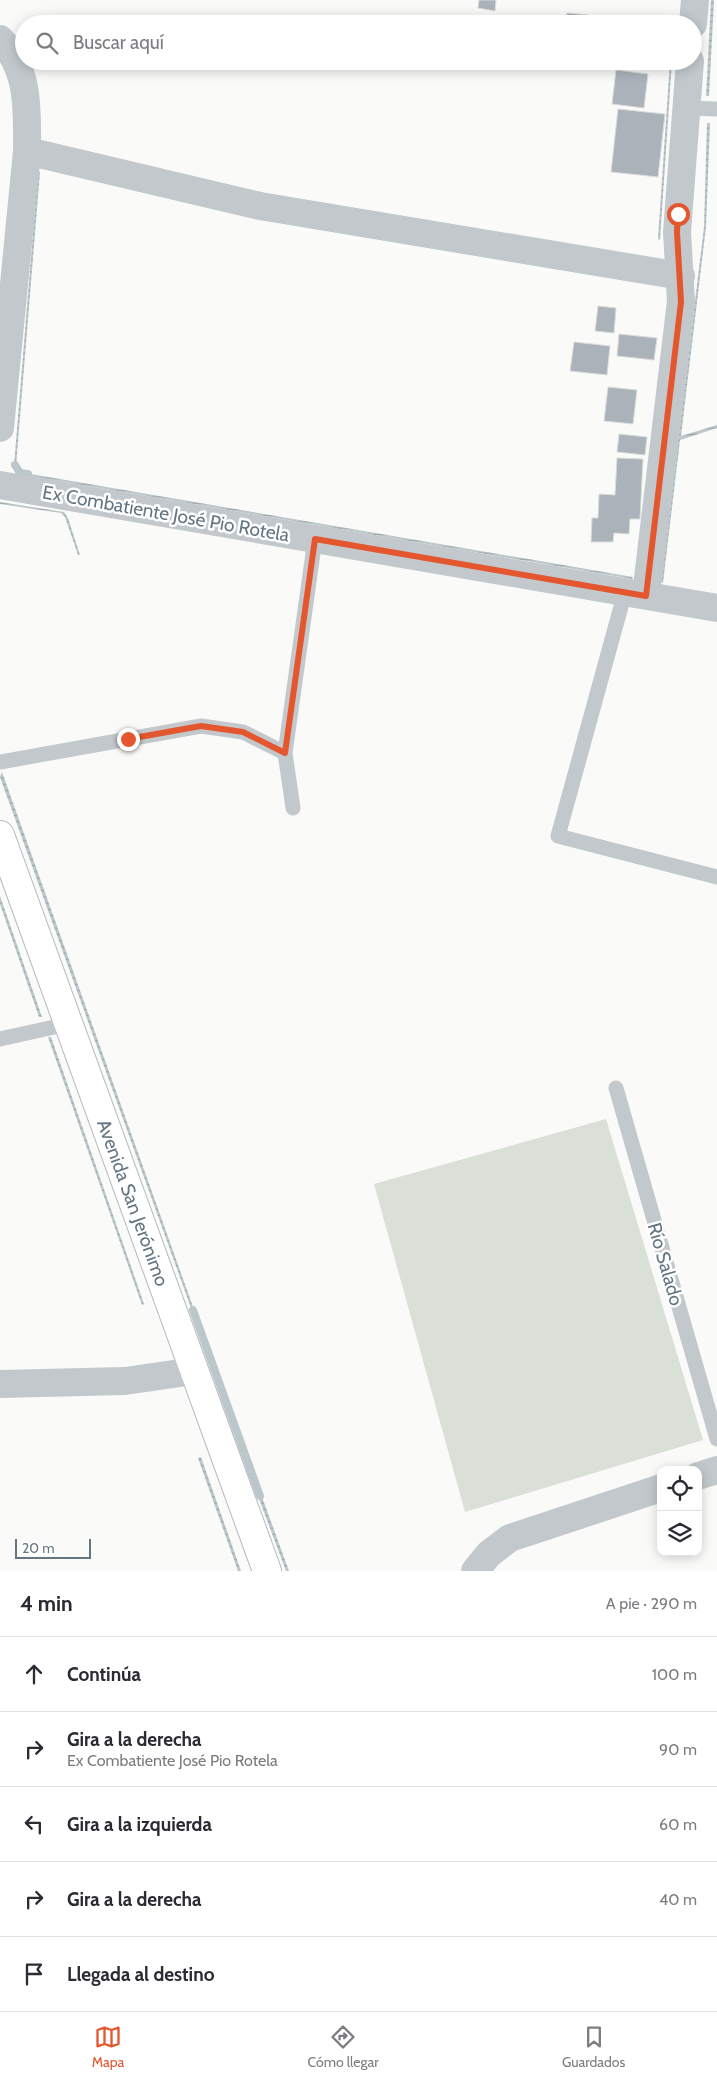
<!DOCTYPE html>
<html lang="es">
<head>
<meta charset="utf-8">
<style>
  :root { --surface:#fff; --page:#f7f7f7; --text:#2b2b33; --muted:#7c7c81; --line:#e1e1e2; --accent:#e4572e }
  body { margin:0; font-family:Cabin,sans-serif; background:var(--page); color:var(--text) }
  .controls { position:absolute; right:15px; bottom:15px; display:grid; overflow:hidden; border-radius:10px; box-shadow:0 2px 12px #0003 }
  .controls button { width:45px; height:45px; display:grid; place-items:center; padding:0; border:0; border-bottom:1px solid var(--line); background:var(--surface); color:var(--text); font:25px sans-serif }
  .scale { position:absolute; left:15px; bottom:12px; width:76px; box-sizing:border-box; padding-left:5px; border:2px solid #657683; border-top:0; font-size:14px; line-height:18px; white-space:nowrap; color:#657683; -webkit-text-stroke:4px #fff; paint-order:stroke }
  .stop { position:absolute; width:15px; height:15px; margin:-11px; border:4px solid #e4572e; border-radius:50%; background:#fff }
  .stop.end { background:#e4572e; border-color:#fff; box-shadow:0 1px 5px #0008 }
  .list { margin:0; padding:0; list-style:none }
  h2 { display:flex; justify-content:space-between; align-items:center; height:65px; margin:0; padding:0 20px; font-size:21px }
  h2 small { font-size:16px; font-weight:400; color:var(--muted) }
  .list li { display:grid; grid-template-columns:32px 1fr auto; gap:15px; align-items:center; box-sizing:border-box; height:75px; padding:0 20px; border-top:1px solid var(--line) }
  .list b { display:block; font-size:19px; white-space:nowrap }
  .list p { margin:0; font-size:16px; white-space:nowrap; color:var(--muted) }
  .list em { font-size:16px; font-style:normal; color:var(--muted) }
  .icon { flex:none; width:28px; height:28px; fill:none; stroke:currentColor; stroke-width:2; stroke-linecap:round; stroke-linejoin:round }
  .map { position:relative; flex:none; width:717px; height:1571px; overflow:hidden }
  .search { position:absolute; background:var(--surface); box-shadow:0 2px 12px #0003; left:15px; right:15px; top:15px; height:55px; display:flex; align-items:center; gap:12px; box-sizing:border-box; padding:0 18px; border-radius:28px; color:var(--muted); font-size:19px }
  .sheet { height:440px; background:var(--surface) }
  nav { display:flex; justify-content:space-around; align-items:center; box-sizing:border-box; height:70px; border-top:1px solid var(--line); background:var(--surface); font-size:14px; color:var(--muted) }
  nav a { display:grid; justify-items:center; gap:2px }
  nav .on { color:var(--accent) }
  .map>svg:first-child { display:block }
  .green { fill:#dadfd7 }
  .water { fill:url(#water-rules) }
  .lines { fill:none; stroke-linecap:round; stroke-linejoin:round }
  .stream { stroke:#bbc7cb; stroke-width:8 }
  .building { fill:#aab3b9; stroke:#dcdcda }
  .secondary-casing { stroke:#b3babf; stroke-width:30 }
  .lane { stroke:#c3c8cc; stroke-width:15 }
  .street { stroke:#c3c8cc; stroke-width:28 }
  .secondary { stroke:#fff; stroke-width:28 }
  .route { stroke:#e4572e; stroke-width:6 }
  .labels { text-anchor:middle; stroke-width:5; stroke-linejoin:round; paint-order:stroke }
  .street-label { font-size:19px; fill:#657683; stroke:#fff }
</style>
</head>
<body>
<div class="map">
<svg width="717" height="1571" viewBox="0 0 717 1571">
  <defs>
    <pattern id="water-rules" width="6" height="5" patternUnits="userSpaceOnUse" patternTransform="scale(1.25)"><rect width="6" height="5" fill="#bbc7cb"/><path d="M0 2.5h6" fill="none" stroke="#9ca6aa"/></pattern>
  </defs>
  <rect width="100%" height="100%" fill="#fafaf8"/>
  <path class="green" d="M606 1119 703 1440 465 1512 374 1184Z"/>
  <path class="water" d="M711 0H714L709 96H706Z
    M670 61H672L660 240 658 239Z
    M707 123H710L706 227 681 436 717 425V428L680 440 663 583 661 582 704 227Z
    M38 171 40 172 16 466H14Z
    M19 472 633 577 632 579 18 474Z
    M0 502 64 512 68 518 80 555H78L65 517 61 513 0 504Z
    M2 772 197 1318 195 1319 0 777Z
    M0 896 42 1017H39L0 904Z
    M48 1037H51L144 1304 142 1305Z
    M201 1457 241 1571H238L198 1458Z
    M258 1486 289 1571H286L255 1488Z"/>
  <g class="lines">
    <path class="stream" d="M15 465 20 473 28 474
      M193 1310 260 1496"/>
  </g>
  <path class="building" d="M479 0H496L495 11 478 8Z
    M567 13 588 15 587 24H566Z
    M604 16 651 21V24H603Z
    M616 70 648 74 644 108 612 104Z
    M618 109 665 114 658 177 611 172Z
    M598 306 616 308 614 333 595 331Z
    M619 334 657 338 654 360 617 356Z
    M574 342 610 346 607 375 570 371Z
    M608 387 637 390 633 424 604 421Z
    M619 434 647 437 645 455 617 452Z
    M617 458 643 459 640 519H630L629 534 614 533 613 542H591L592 518H598L599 494 615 495Z"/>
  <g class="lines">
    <defs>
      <g id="secondary">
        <path id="s1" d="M0 835 267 1571"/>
      </g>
    </defs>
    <use href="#secondary" class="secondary-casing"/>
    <path class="lane" d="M687 108 717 109
      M625 592 558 836 717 877
      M0 762 201 726 243 732 285 753
      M293 808 285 753 315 539
      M0 1039 68 1024
      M616 1088 717 1439"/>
    <path class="street" d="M693 24 695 0
      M0 39C30 70 27 111 27 151L0 428
      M27 151 260 206 681 276
      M0 485 717 608
      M646 595 681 301 677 232 690 61
      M0 1384 125 1381 194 1371
      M698 1476 717 1470
      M475 1571 489 1554 510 1538 661 1488"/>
    <use href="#secondary" class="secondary"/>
  </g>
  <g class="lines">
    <path class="route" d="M128 739 201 726 243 732 285 753 315 539 646 596 681 302 677 232 678 214"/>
  </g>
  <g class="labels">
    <g class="street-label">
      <text transform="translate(166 513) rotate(10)" y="7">Ex Combatiente José Pio Rotela</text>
      <text dy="7" stroke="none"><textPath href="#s1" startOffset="391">Avenida San Jerónimo</textPath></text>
      <text transform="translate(666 1264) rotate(74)" y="7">Río Salado</text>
    </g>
  </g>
</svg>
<div class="controls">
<button><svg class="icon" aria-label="locate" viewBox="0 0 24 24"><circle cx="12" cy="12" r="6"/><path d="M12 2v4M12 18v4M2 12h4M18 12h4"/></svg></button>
<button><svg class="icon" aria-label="layers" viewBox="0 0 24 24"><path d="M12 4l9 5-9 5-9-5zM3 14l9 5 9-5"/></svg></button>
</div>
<div class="scale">20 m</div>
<div class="stop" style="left:678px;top:214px"></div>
<div class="stop end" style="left:128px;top:739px"></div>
<div class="search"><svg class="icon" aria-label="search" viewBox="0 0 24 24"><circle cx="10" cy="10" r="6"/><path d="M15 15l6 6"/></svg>Buscar aquí</div>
</div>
<section class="sheet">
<h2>4 min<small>A pie · 290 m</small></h2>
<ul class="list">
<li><svg class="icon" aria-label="ahead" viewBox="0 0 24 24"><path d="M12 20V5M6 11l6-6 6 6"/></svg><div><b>Continúa</b></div><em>100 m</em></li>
<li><svg class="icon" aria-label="right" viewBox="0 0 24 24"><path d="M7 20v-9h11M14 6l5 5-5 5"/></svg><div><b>Gira a la derecha</b><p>Ex Combatiente José Pio Rotela</p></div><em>90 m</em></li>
<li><svg class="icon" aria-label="left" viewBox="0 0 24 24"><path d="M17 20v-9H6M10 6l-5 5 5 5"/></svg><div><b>Gira a la izquierda</b></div><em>60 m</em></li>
<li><svg class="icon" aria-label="right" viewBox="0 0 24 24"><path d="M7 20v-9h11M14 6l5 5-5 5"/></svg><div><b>Gira a la derecha</b></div><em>40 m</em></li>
<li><svg class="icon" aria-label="arrive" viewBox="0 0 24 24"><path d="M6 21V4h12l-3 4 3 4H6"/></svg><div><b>Llegada al destino</b></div></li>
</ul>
</section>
<nav>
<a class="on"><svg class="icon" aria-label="map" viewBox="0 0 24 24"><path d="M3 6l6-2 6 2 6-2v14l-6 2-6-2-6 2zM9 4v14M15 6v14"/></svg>Mapa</a>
<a><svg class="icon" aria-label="directions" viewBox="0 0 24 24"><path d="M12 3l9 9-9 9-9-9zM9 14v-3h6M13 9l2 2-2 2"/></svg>Cómo llegar</a>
<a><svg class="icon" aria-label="saved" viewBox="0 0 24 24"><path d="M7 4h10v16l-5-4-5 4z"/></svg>Guardados</a>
</nav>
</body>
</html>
